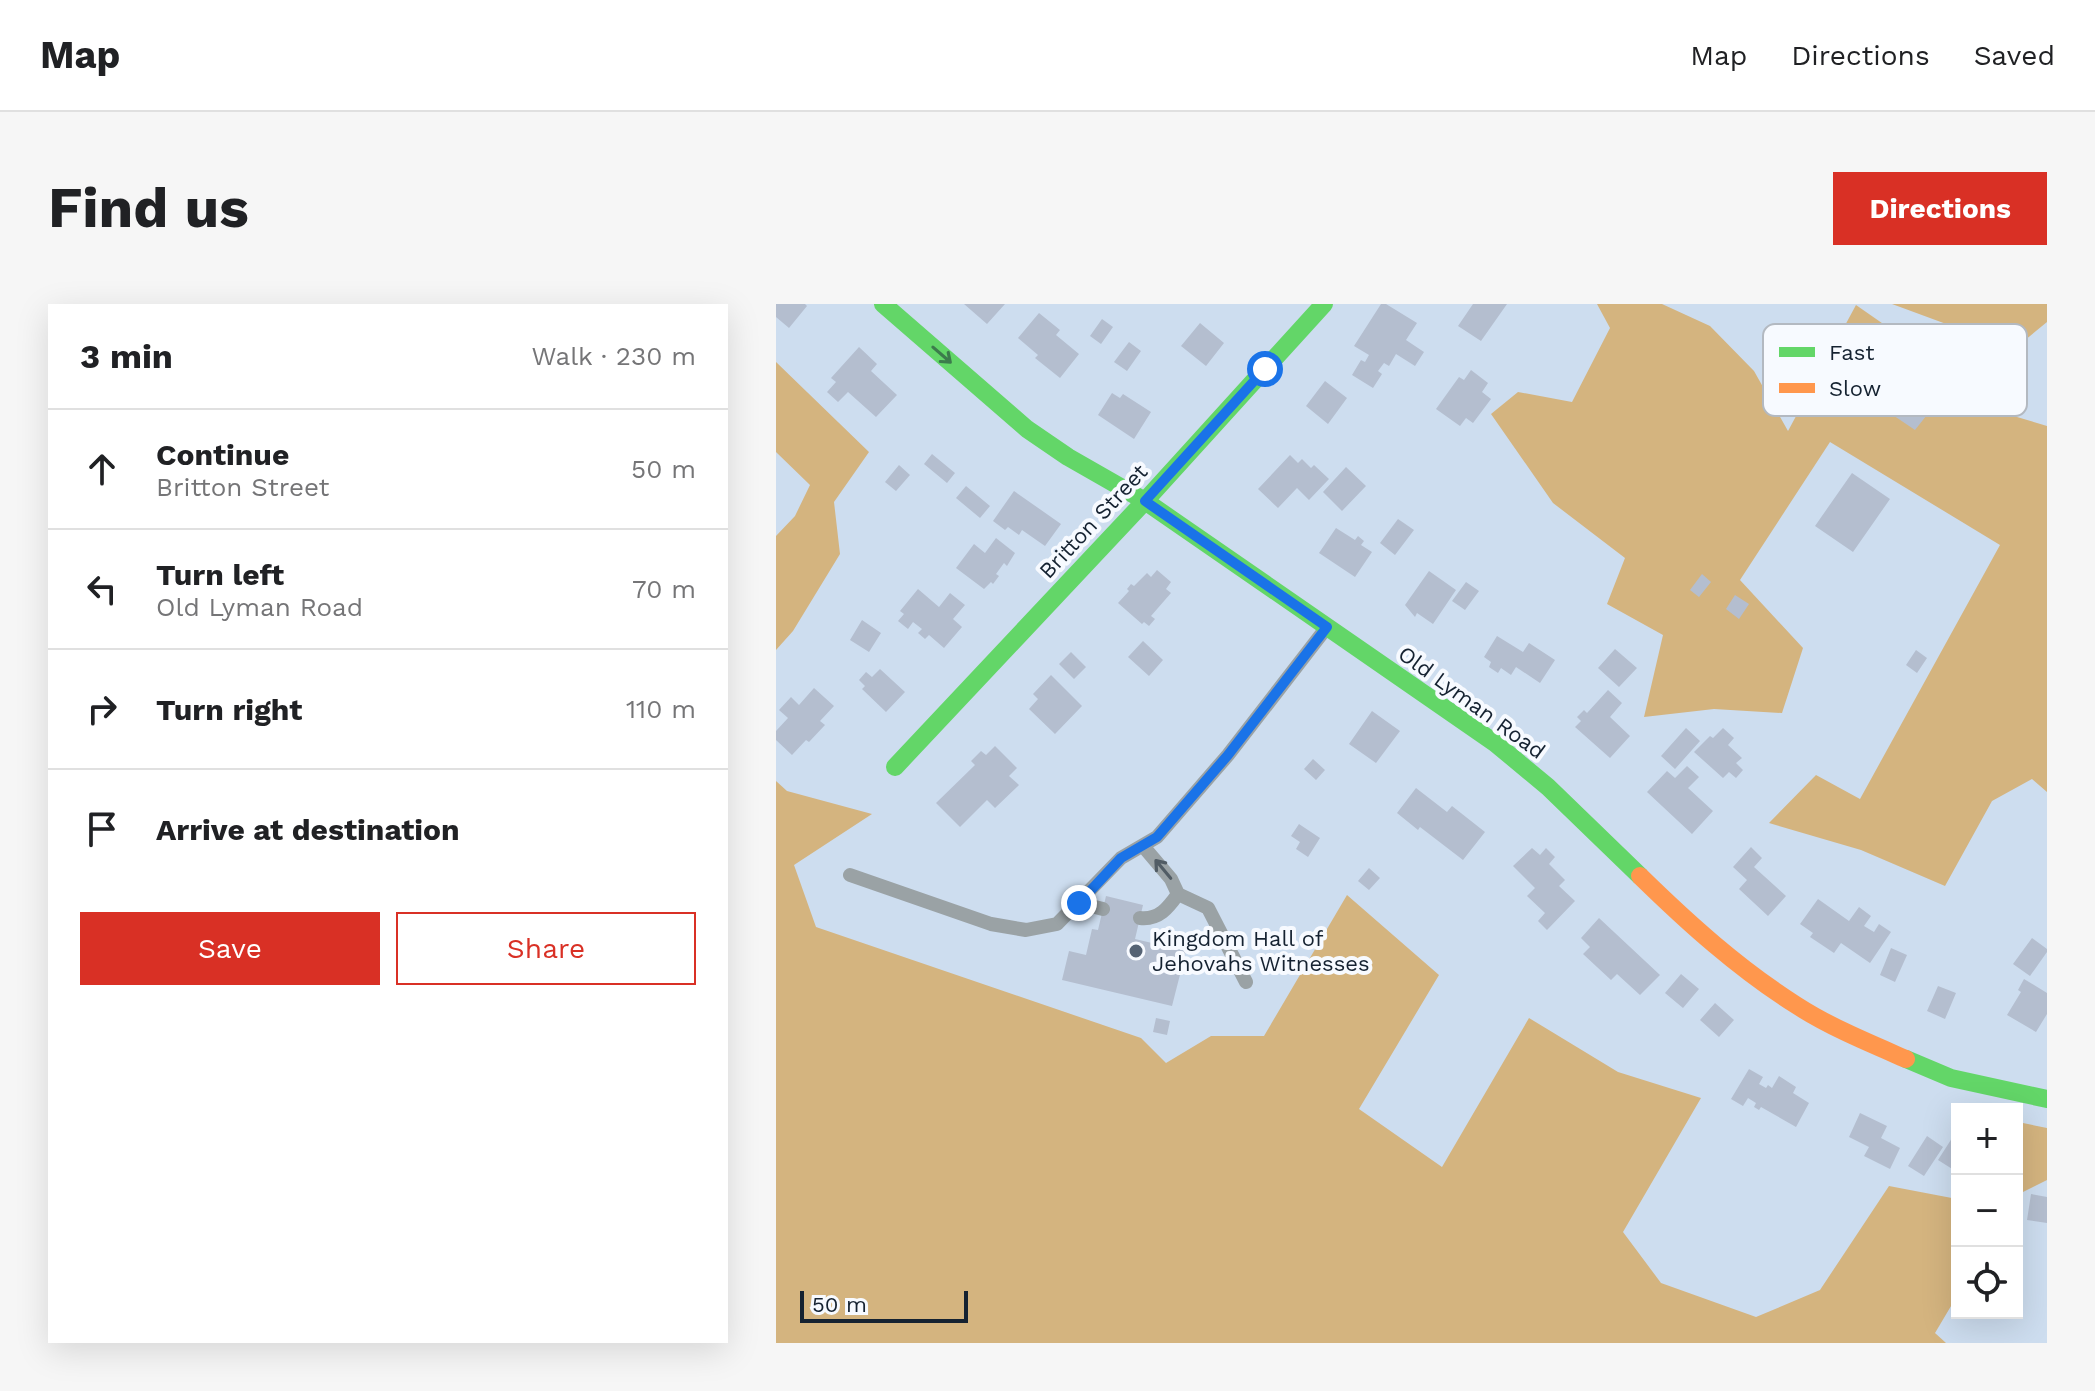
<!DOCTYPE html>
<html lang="en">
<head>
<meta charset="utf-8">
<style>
  :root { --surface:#fff; --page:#f6f6f6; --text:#202124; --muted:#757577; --line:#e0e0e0; --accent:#d93025 }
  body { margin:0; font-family:"Work Sans",sans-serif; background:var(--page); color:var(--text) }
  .controls { position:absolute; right:24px; bottom:24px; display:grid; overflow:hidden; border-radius:0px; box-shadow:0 8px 32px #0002 }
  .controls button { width:72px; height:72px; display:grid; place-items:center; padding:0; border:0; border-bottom:2px solid var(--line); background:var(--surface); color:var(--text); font:40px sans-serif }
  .scale { position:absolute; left:24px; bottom:20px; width:168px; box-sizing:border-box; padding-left:8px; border:4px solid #152231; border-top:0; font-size:22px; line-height:28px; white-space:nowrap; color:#152231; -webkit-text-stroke:6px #f7faff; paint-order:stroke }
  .stop { position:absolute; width:24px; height:24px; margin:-18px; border:6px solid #1a73e8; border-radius:50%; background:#fff }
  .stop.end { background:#1a73e8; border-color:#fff; box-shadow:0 2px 8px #0008 }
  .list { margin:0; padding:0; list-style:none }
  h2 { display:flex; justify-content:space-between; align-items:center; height:104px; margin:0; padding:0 32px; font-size:34px }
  h2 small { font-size:26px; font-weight:400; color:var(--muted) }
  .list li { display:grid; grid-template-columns:52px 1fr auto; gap:24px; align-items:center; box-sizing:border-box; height:120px; padding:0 32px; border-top:2px solid var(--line) }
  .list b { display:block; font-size:30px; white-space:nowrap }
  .list p { margin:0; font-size:26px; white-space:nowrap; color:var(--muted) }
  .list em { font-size:26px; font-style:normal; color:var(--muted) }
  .actions { display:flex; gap:16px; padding:24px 32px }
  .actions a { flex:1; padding:18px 0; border:2px solid var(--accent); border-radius:0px; text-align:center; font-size:28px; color:var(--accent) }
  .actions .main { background:var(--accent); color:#fff }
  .icon { flex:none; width:44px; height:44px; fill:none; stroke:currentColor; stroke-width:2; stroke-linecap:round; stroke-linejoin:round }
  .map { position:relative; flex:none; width:1271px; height:1039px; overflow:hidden; border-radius:0px }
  header { display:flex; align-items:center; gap:48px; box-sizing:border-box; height:112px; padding:0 40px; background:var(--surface); border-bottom:2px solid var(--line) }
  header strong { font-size:38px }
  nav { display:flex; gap:44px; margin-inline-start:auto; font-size:28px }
  .intro { display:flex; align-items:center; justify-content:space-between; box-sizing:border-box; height:192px; padding:0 48px }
  h1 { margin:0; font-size:56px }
  .button { padding:20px 36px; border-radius:0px; background:var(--accent); color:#fff; font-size:28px; font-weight:700 }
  main { display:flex; gap:48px; padding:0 48px }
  aside { flex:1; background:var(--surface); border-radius:0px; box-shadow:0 8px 32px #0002 }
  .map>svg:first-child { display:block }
  .forest { fill:#d4b47f }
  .building { fill:#b4becf }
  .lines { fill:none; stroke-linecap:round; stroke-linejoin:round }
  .lane { stroke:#9aa2a5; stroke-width:14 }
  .fast { stroke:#63d668; stroke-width:18 }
  .slow { stroke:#ff974d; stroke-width:18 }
  .oneway { stroke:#3c7c4c }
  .oneway2 { stroke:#515c65 }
  .route { stroke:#1a73e8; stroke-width:10 }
  .poi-dot { fill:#556374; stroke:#f7faff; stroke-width:3 }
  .labels { text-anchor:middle; stroke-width:8; stroke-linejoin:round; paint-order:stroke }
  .street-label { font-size:22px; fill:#152231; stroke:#f7faff }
  .poi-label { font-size:22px; fill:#152231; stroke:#f7faff; text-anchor:start }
  .key { fill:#f7faff; stroke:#b3b9c1; stroke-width:2 }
  .key-label { font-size:22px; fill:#152231 }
</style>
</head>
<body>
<header>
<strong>Map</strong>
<nav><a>Map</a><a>Directions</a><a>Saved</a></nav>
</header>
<div class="intro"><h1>Find us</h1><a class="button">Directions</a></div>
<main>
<aside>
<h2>3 min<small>Walk · 230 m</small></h2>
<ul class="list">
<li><svg class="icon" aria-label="ahead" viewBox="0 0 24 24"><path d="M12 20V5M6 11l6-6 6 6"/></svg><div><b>Continue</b><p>Britton Street</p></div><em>50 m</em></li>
<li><svg class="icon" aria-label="left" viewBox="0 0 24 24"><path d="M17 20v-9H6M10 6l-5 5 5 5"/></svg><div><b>Turn left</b><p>Old Lyman Road</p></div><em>70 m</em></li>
<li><svg class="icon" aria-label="right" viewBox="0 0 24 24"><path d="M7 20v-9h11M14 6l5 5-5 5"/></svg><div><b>Turn right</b></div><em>110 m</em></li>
<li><svg class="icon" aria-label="arrive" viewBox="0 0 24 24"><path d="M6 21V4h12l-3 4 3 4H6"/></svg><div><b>Arrive at destination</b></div></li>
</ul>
<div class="actions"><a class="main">Save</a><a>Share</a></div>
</aside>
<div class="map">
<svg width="1271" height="1039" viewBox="0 0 1271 1039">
  <rect width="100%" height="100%" fill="#cdddef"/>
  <path class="forest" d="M821 0H886L934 22 978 67 1012 127 1080 1 1241 113 1271 122V488L1256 475 1216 497 1169 582 1085 546 993 519 1040 471 1084 495 1224 241 1054 138 964 276 1027 344 1006 409 938 405 868 413 887 331 831 300 849 254 777 199 715 110 742 88 796 98 834 24Z
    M1116 0H1271V18L1238 45Z
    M0 58 93 148 58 198 64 250 17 327 0 346V232L19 212 34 181 0 148Z
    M0 477 11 487 96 510 18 561 40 623 365 734 390 759 435 732H488L571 591 663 671 583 805 666 863 753 714 842 768 925 794 847 928 885 979 980 1013 1044 986 1113 882 1181 895V992L1159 1029 1170 1039H0Z
    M1247 819 1271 824V876L1241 891V829Z"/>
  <path class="building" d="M0 0H29L31 2 13 24 0 13Z
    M188 0H229L211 20Z
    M605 0H610L641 19 630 36 648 48 639 62 620 50 613 62 608 59 602 67 606 70 597 84 576 71 585 56 589 58 593 51 578 42Z
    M697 0H731L705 37 682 22Z
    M263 9 284 26 280 31 303 50 284 74 259 54 262 51 242 34Z
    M326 15 337 23 325 40 314 32Z
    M424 19 448 39 430 62 405 42Z
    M353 38 365 47 351 67 338 58Z
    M83 43 101 60 95 67 121 91 100 113 72 88 62 98 51 88 60 78 55 74Z
    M1100 56 1158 102 1139 126 1102 101 1104 98 1096 92 1093 96 1078 83Z
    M695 66 712 79 706 88 715 95 697 119 690 114 684 122 660 105 683 73 688 76Z
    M549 77 571 94 552 120 530 102Z
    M336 89 344 94 347 90 375 108 358 135 322 111Z
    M156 150 179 169 171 179 148 160Z
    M514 151 522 159 526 155 535 164 538 161 553 175 533 196 521 184 502 204 482 185Z
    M123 161 134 171 120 187 109 178Z
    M570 163 590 182 566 207 547 188Z
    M1076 169 1114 195 1077 248 1039 222Z
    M190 182 214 202 204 214 180 194Z
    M238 187 285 220 269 242 246 226 243 231 232 223 229 226 217 217Z
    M622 215 638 226 619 251 604 239Z
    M560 224 579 236 582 232 588 237 585 241 596 248 579 273 543 249Z
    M220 234 239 249 231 262 228 259 220 270 223 272 217 280 215 278 208 285 180 264 198 240 209 249Z
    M381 266 395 278 390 285 395 289 375 312 379 315 373 322 368 318 366 320 342 299 353 287 351 285 355 280 358 282 371 269 375 273Z
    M653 267 680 286 657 320 641 309 639 313 629 301Z
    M926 270 935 278 923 293 914 286Z
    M690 278 703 287 689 306 676 297Z
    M142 285 163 303 174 289 189 301 177 315 186 323 168 344 153 331 149 335 142 329 146 325 137 318 132 325 122 317 128 310 124 307Z
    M959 291 973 300 963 315 950 305Z
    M86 316 105 329 93 348 74 336Z
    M721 332 747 348 753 339 779 356 764 379 740 363 735 371 725 364 722 369 713 363 715 358 708 353Z
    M367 337 387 356 373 372 352 353Z
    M839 345 861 364 843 383 822 364Z
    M1140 346 1151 354 1141 369 1130 361Z
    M295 348 310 363 298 375 283 360Z
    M104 365 129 388 110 408 86 385 89 382 83 376 90 368 96 373Z
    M275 371 306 402 279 430 253 405 262 395 257 390Z
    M38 384 58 402 44 417 49 421 33 438 30 436 16 451 0 436V427L12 414 3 406 15 393 23 401Z
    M832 386 846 399 834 413 854 432 834 454 799 423 805 417 801 413 808 406 811 409Z
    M596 407 624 427 600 459 573 440Z
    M910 424 924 437 899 465 885 452Z
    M947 424 958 434 952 441 966 454 960 459 967 466 960 474 953 468 947 474 918 448 934 432 937 434Z
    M219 442 241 464 233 472 243 481 219 504 211 496 184 523 160 499 199 461 195 457 205 447 210 451Z
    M537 455 549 466 540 476 528 465Z
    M911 462 923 473 912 484 937 507 916 530 871 488 891 467 899 474Z
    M640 484 671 508 676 502 709 528 687 556 644 523 642 526 621 509Z
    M523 520 544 534 532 553 520 545 524 538 515 532Z
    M975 543 986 554 978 563 1010 592 992 612 963 585 971 576 957 563Z
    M756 544 764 551 770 544 779 553 773 560 789 576 783 582 799 597 771 626 762 617 769 609 751 592 759 584 737 562Z
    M593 564 604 574 593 586 582 577Z
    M330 592 367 601 359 635 410 647 396 702 286 676 293 647 310 651 316 625 322 626Z
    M1042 595 1073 617 1083 603 1095 612 1088 622 1098 628 1103 620 1115 628 1094 659 1065 639 1058 649 1034 633 1037 629 1024 620Z
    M823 614 884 671 864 691 841 670 835 676 807 650 814 643 805 634Z
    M1256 634 1271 645V648L1254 672 1237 660Z
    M1115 644 1131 651 1119 678 1104 671Z
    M905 670 923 685 907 704 889 689Z
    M1248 675 1271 689V710L1260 728 1231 711 1245 688 1242 686Z
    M1162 682 1180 689 1169 715 1151 707Z
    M939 699 958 716 943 733 924 716Z
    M380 714 394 717 391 731 377 728Z
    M973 765 987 773 983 780 990 784 992 781 996 784 1003 772 1020 783 1017 789 1033 799 1020 823 985 803 983 806 978 803 980 799 972 794 967 802 955 795Z
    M1084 809 1111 822 1105 834 1124 844 1114 865 1088 852 1093 843 1073 833Z
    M1178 831 1181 833V868L1162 856Z
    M1151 832 1167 843 1148 872 1132 862Z
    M1255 890 1271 893V919L1251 916Z"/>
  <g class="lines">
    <path class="lane" d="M367 542 395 575 402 590
      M74 571 215 620 250 626 281 620 345 554 381 533 452 451 551 323
      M303 599 327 605
      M364 614C383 616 392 604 402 590L432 604 470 678"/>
    <path class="fast" d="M107 0 251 125 292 153 369 197 719 439 772 483 864 572
      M119 463 369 197 548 0
      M1130 755 1175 774 1271 795"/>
    <path class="slow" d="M864 572C912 619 963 665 1020 701 1054 723 1093 739 1130 755"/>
  </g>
  <defs><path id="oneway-shaft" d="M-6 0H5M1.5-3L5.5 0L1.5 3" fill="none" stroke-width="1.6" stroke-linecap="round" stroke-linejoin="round" transform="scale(2)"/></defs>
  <use class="oneway" href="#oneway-shaft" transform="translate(166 51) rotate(41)"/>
  <use class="oneway2" href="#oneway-shaft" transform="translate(387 565) rotate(-130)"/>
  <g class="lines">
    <path class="route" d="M303 599 345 554 381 533 452 451 551 323 369 197 489 65"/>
  </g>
  <circle class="poi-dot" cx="360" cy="647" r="8"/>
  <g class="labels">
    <g class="street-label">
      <text transform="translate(317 217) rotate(-47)" y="8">Britton Street</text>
      <text transform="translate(696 398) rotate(36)" y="8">Old Lyman Road</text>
    </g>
    <g class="poi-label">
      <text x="376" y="642">Kingdom Hall of<tspan x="376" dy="25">Jehovahs Witnesses</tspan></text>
    </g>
  </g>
  <rect x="987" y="20" width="264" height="92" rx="12" class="key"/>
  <rect x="1003" y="43" width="36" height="10" fill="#63d668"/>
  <rect x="1003" y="79" width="36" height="10" fill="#ff974d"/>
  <g class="key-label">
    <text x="1053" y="56">Fast</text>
    <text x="1053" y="92">Slow</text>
  </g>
</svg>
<div class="controls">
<button>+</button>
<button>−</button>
<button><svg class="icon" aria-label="locate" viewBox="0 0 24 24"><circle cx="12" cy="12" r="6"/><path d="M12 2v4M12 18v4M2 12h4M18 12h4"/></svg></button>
</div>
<div class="scale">50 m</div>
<div class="stop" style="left:489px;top:65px"></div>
<div class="stop end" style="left:303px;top:599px"></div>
</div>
</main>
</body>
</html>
